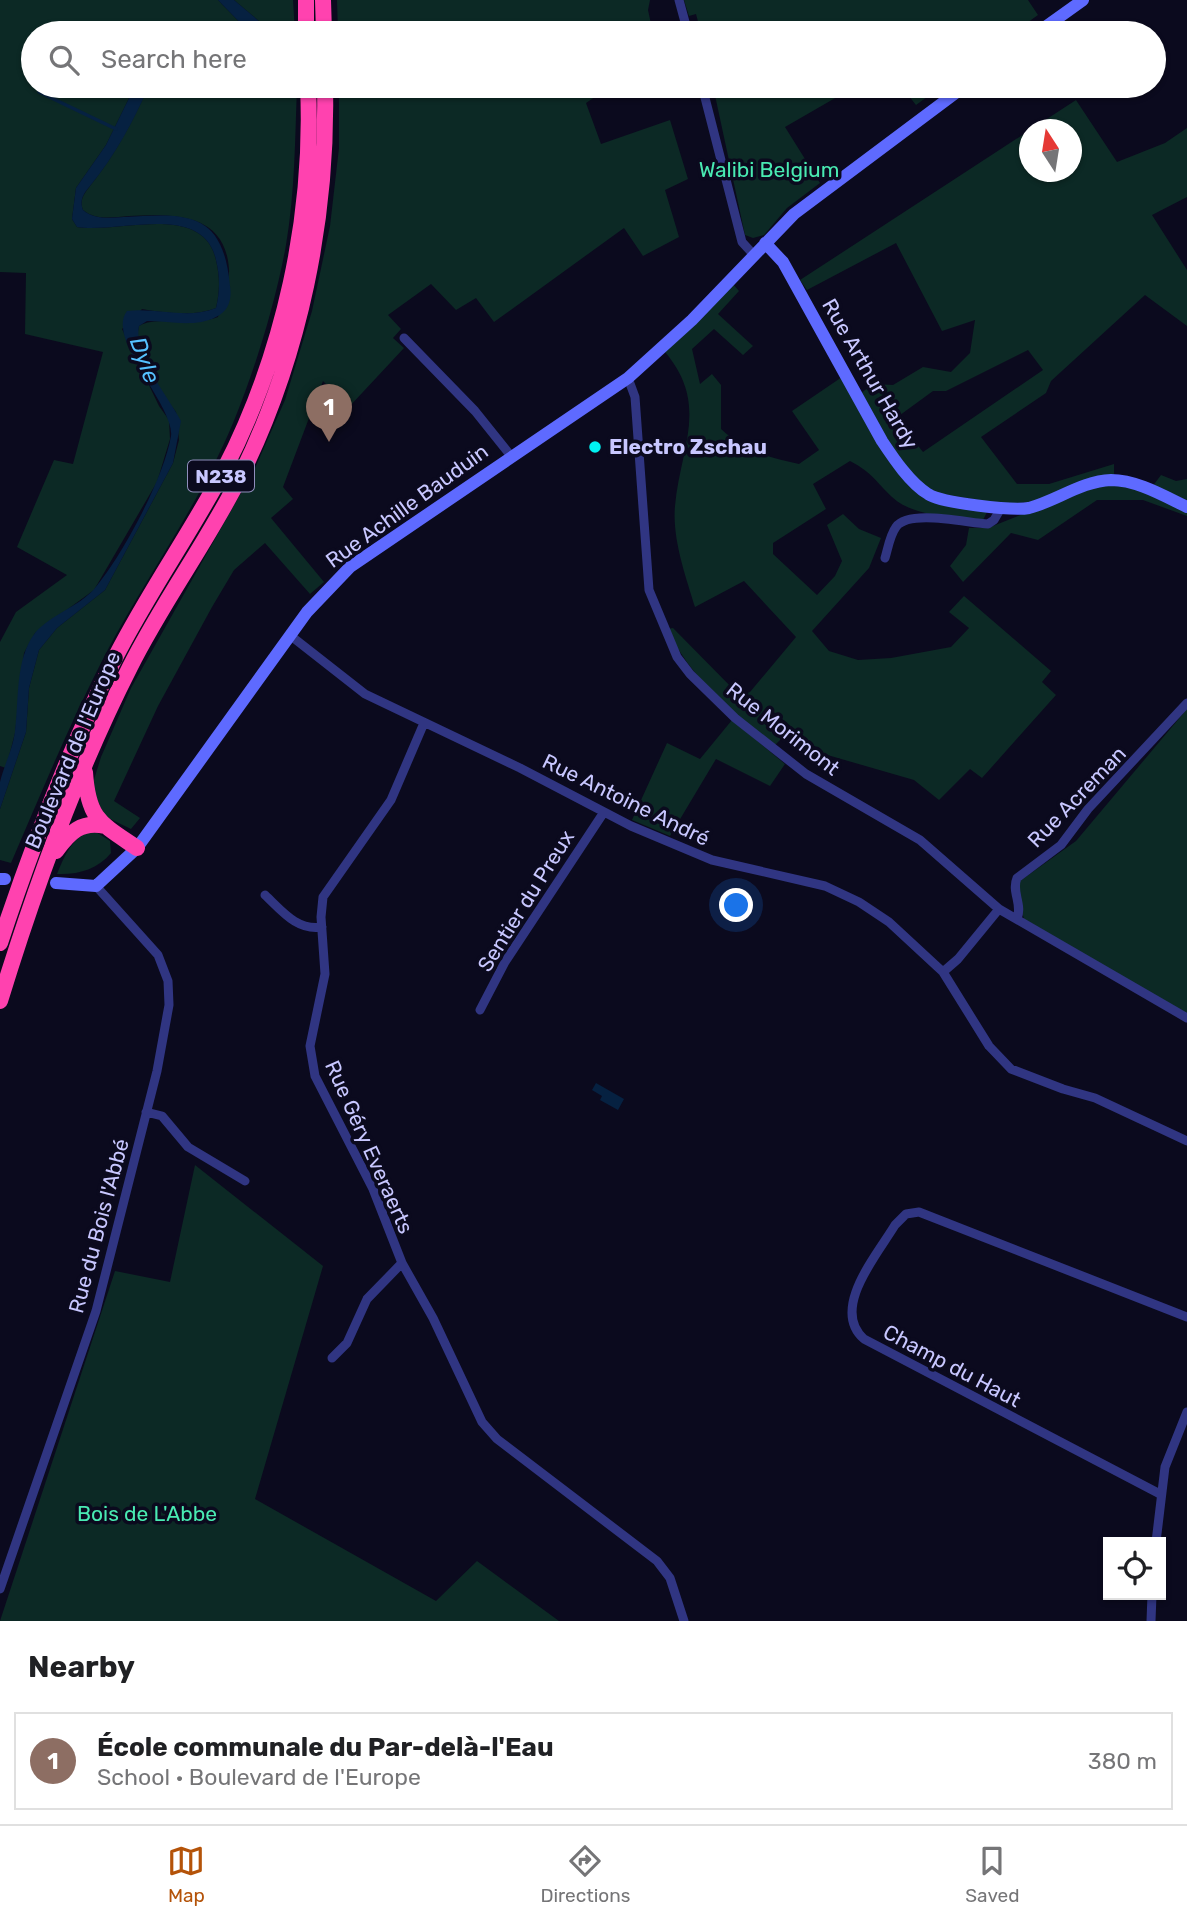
<!DOCTYPE html>
<html lang="en">
<head>
<meta charset="utf-8">
<style>
  :root { --surface:#fff; --page:#f2f2f2; --text:#202124; --muted:#757577; --line:#e0e0e0; --accent:#b45309 }
  body { margin:0; font-family:Rubik,sans-serif; background:var(--page); color:var(--text) }
  .controls { position:absolute; right:21px; bottom:21px; display:grid; overflow:hidden; border-radius:0px; box-shadow:0 2px 5px #0004 }
  .controls button { width:63px; height:63px; display:grid; place-items:center; padding:0; border:0; border-bottom:2px solid var(--line); background:var(--surface); color:var(--text); font:35px sans-serif }
  .compass { position:absolute; left:1019px; top:119px; width:63px; height:63px; border-radius:50%; background:var(--surface); box-shadow:0 2px 5px #0004; rotate:348deg }
  .you { position:absolute; left:737px; top:906px; width:24px; height:24px; margin:-18px; border:5px solid #fff; border-radius:50%; background:#1a73e8; box-shadow:0 0 0 10px #1a73e833 }
  .badge { display:grid; place-items:center; width:46px; height:46px; border-radius:50%; background:var(--accent); color:#fff; font-size:23px; font-weight:700 }
  .pin { position:absolute; translate:-50% -58px; filter:drop-shadow(0 2px 4px #0008) }
  .pin::after { content:''; position:absolute; top:37px; width:24px; height:21px; background:inherit; clip-path:polygon(0 0,100% 0,50% 100%) }
  .list { margin:0; padding:0; list-style:none }
  h2 { display:flex; justify-content:space-between; align-items:center; height:91px; margin:0; padding:0 28px; font-size:30px }
  h2 small { font-size:23px; font-weight:400; color:var(--muted) }
  .list li { display:grid; grid-template-columns:46px 1fr auto; gap:21px; align-items:center; box-sizing:border-box; height:98px; margin:0 14px 14px; padding:0 14px; border:2px solid var(--line); border-radius:0px }
  .list b { display:block; font-size:26px; white-space:nowrap }
  .list p { margin:0; font-size:23px; white-space:nowrap; color:var(--muted) }
  .list em { font-size:23px; font-style:normal; color:var(--muted) }
  .icon { flex:none; width:38px; height:38px; fill:none; stroke:currentColor; stroke-width:2; stroke-linecap:round; stroke-linejoin:round }
  .map { position:relative; flex:none; width:1187px; height:1621px; overflow:hidden }
  .search { position:absolute; background:var(--surface); box-shadow:0 2px 5px #0004; left:21px; right:21px; top:21px; height:77px; display:flex; align-items:center; gap:18px; box-sizing:border-box; padding:0 24px; border-radius:38px; color:var(--muted); font-size:26px }
  .sheet { height:203px; background:var(--surface) }
  nav { display:flex; justify-content:space-around; align-items:center; box-sizing:border-box; height:98px; border-top:2px solid var(--line); background:var(--surface); font-size:19px; color:var(--muted) }
  nav a { display:grid; justify-items:center; gap:4px }
  nav .on { color:var(--accent) }
  .map>svg:first-child { display:block }
  .green { fill:#0c2925; fill-rule:evenodd }
  .water { fill:#062141 }
  .lines { fill:none; stroke-linecap:round; stroke-linejoin:round }
  .stream { stroke:#062141; stroke-width:3.5 }
  .street { stroke:#303582; stroke-width:9 }
  .secondary { stroke:#5e6aff; stroke-width:12 }
  .highway { stroke:#ff42af; stroke-width:16 }
  .poi-dot { fill:#00f2f2; stroke:#0b0a1e; stroke-width:2.5 }
  .labels { text-anchor:middle; stroke-width:7; stroke-linejoin:round; paint-order:stroke }
  .shield { fill:#0b0a1e; stroke:#8f8ebc; stroke-width:2 }
  .shield-label { font-size:19px; font-weight:bold; fill:#c8c7ff }
  .park-label { font-size:21px; fill:#49eab2; stroke:#0b0a1e }
  .street-label { font-size:21px; fill:#c8c7ff; stroke:#0b0a1e }
  .poi-label { font-size:21px; font-weight:bold; fill:#c8c7ff; stroke:#0b0a1e; text-anchor:start }
  .water-label { font-size:23px; font-style:italic; fill:#55c1ff; stroke:#0b0a1e }
</style>
</head>
<body>
<div class="map">
<svg width="1187" height="1621" viewBox="0 0 1187 1621">
  <rect width="100%" height="100%" fill="#0b0a1e"/>
  <path class="green" d="M0 0H218L250 33H33V86H135L106 145 76 188 72 219 77 227C118 234 203 201 216 260 220 277 220 291 216 308 193 317 166 313 142 309L122 329 159 406 169 420 170 439 157 482 94 590 35 633 24 653 15 733 6 768 0 766V642L16 612 67 575 17 547 54 460 73 464 103 352 25 334 26 273 0 272Z
    M234 0H293L295 33H264L260 22Z
    M337 0H650L648 10 653 33H338Z
    M684 0H1028L1038 15 1013 33H701L696 14 689 16Z
    M149 86H297C295 139 295 192 286 245 276 301 255 370 233 423 199 505 146 577 105 655 70 723 41 793 11 863L0 860V809L26 732 29 688 39 650 57 628 105 590 173 463 179 440 176 412 160 391 137 336 139 326C157 315 191 327 218 317 221 303 230 283 229 269 225 212 173 214 129 216 114 217 96 221 83 210 79 200 84 194 90 186 117 152 131 124 149 86Z
    M339 86H611L586 103 601 144 670 120 688 179 665 190 679 237 643 256 624 228 494 322 476 298 456 310 431 284 388 315 401 329 393 338 404 348 349 407 323 381 283 487 293 499 271 518 324 582 310 594 265 543 234 570 212 607 158 706 114 801 140 818 131 829 104 816 92 786 101 757 131 688 255 468 285 400 312 311 330 226 339 148Z
    M713 86H856L785 127 820 183 787 208 764 235 753 238 745 235Z
    M901 86H942L916 105Z
    M1076 100 1117 162 1165 143 1187 128V197L1152 215 1187 270V326L1145 295 1051 381 1046 393 981 437 1017 484H1049L1114 464V478L1029 502 1003 504 930 492 898 458 860 394 873 384 893 385 923 367 951 372 970 353 975 320 942 331 896 243 807 290 800 280 1030 130V172H1072V130H1030ZM1028 350 1043 370 923 452 896 418 933 391H946Z
    M732 283 739 291 718 314 753 346 743 355 714 329 692 349 700 384 712 374 721 385V429C744 450 768 458 799 464L819 450 792 411 842 377 927 497 988 510 983 520C953 516 915 518 892 497 875 481 873 473 850 461L813 484 826 509 773 543V554L817 595 835 576 842 561 827 525 843 514 859 529 881 538 869 568 812 631 829 651 858 660 891 658 951 647 969 628 949 612 964 596 1051 671 1042 682 1056 695 982 778 970 769 939 800 914 780 824 754 769 708 760 720 781 739 774 746C730 710 693 681 667 629L673 628 740 696 750 692 796 637 744 581 695 607C686 577 672 539 675 506 680 448 710 405 665 352Z
    M1161 475 1176 481 1187 479V500L1152 487Z
    M1096 485 1135 487 1187 510V516L1143 500H1097L1038 540 1011 533 963 582 950 566 966 545 969 528H988Z
    M1187 709V1014L1024 919 1016 891 1020 881 1076 841Z
    M732 720 785 764 770 786 716 759 670 836 632 820 667 743 700 759Z
    M93 830 110 841 111 853C98 869 78 875 57 874 65 855 72 837 93 830Z
    M195 1165 323 1266 255 1499 436 1601 477 1561 559 1621H0L115 1271 170 1282Z"/>
  <path class="water" d="M218 0H234L260 22 264 33H250Z
    M135 86H149C133 122 116 154 90 186 84 193 79 200 83 210 95 220 110 218 124 217 188 213 223 211 230 286 232 299 229 311 216 317 195 328 169 321 147 321L139 326C133 355 168 396 181 421L173 463 105 590 57 628 39 650 29 688 26 732 0 809C0 801 0 791 0 782 4 765 13 749 15 731 19 700 15 659 35 633 51 614 79 607 95 588 122 556 164 478 171 436 175 406 105 339 127 311 157 307 187 320 216 308 220 291 220 277 216 260 203 201 118 234 77 227L72 219 76 188 106 145Z
    M596 1083 624 1099 618 1110 600 1100 602 1096 592 1090Z"/>
  <g class="lines">
    <path class="stream" d="M39 92 116 129"/>
    <path class="street" d="M679 0 688 33
      M702 86 742 242 754 255
      M404 338 475 411 511 456
      M628 378 635 397 649 590 677 657 690 674 735 718 806 774 920 840 999 909 1187 1018
      M885 558C888 548 890 535 896 527 909 509 967 523 988 524L994 520 1001 508
      M291 636 365 694 520 768 631 826 712 860 825 886 859 902 889 922 943 972 989 1046 1011 1069 1063 1089 1095 1098 1187 1141
      M424 723 391 800 323 897 321 917 325 974 310 1046 315 1076 373 1189 402 1263 433 1318 482 1422 497 1439 657 1561 670 1578 684 1621
      M265 895C282 911 297 931 322 927
      M1017 919C1023 904 1011 892 1017 878L1061 845 1088 809 1187 703
      M943 972 958 959 999 909
      M480 1010 505 962 604 812
      M146 1112 162 1116 188 1147 245 1181
      M332 1358 347 1343 367 1299 402 1263
      M1160 1494 864 1339C830 1309 877 1255 895 1225L906 1214 919 1212 1187 1317
      M1156 1542 1165 1467 1187 1412
      M0 1589 96 1311 157 1071 169 1005 168 981 158 955 96 886
      M1151 1621 1152 1595"/>
    <path class="secondary" d="M1037 33 1083 0
      M765 243 783 262 882 441C894 459 910 483 928 494 941 503 1013 511 1029 508 1056 501 1082 481 1111 480 1137 480 1164 496 1187 507
      M0 879H5
      M56 883 96 886 137 848 307 612 350 567 628 378 692 320 794 214 965 86"/>
    <path class="highway" d="M306 0V33
      M323 0 324 33
      M85 772C88 819 100 823 137 848
      M56 851C70 832 81 821 105 826
      M0 943C32 846 69 750 115 658 148 593 190 534 224 470 284 354 314 216 308 86
      M0 1001C35 887 76 773 130 667 163 601 208 541 241 475 300 355 328 218 325 86"/>
  </g>
  <circle class="poi-dot" cx="595" cy="447" r="7"/>
  <g class="labels">
    <rect class="shield" x="188" y="460.5" width="66" height="31" rx="5"/>
    <g class="shield-label">
      <text x="221" y="483">N238</text>
    </g>
    <g class="park-label">
      <text x="769" y="177">Walibi Belgium</text>
      <text x="147" y="1521">Bois de L'Abbe</text>
    </g>
    <g class="street-label">
      <text transform="translate(870 374) rotate(60)" y="7">Rue Arthur Hardy</text>
      <text transform="translate(407 506) rotate(-36)" y="7">Rue Achille Bauduin</text>
      <text transform="translate(783 729) rotate(38)" y="7">Rue Morimont</text>
      <text transform="translate(73 750) rotate(-67)" y="7">Boulevard de l'Europe</text>
      <text transform="translate(1077 797) rotate(-46)" y="7">Rue Acreman</text>
      <text transform="translate(626 800) rotate(26)" y="7">Rue Antoine André</text>
      <text transform="translate(526 901) rotate(-58)" y="7">Sentier du Preux</text>
      <text transform="translate(369 1147) rotate(66)" y="7">Rue Géry Everaerts</text>
      <text transform="translate(99 1226) rotate(-75)" y="7">Rue du Bois l'Abbé</text>
      <text transform="translate(952 1366) rotate(28)" y="7">Champ du Haut</text>
    </g>
    <g class="poi-label">
      <text x="609" y="454">Electro Zschau</text>
    </g>
    <g class="water-label">
      <text transform="translate(145 360) rotate(70)" y="8">Dyle</text>
    </g>
  </g>
</svg>
<div class="controls">
<button><svg class="icon" aria-label="locate" viewBox="0 0 24 24"><circle cx="12" cy="12" r="6"/><path d="M12 2v4M12 18v4M2 12h4M18 12h4"/></svg></button>
</div>
<svg class="compass" viewBox="-18 -18 36 36"><path d="M0-13l5 13h-10z" fill="#e53935"/><path d="M0 13l5-13h-10z" fill="#757577"/></svg>
<div class="you"></div>
<div class="pin badge" style="left:329px;top:442px;background:#8d6e63">1</div>
<div class="search"><svg class="icon" aria-label="search" viewBox="0 0 24 24"><circle cx="10" cy="10" r="6"/><path d="M15 15l6 6"/></svg>Search here</div>
</div>
<section class="sheet">
<h2>Nearby<small></small></h2>
<ul class="list">
<li><span class="badge" style="background:#8d6e63">1</span><div><b>École communale du Par-delà-l'Eau</b><p>School · Boulevard de l'Europe</p></div><em>380 m</em></li>
</ul>
</section>
<nav>
<a class="on"><svg class="icon" aria-label="map" viewBox="0 0 24 24"><path d="M3 6l6-2 6 2 6-2v14l-6 2-6-2-6 2zM9 4v14M15 6v14"/></svg>Map</a>
<a><svg class="icon" aria-label="directions" viewBox="0 0 24 24"><path d="M12 3l9 9-9 9-9-9zM9 14v-3h6M13 9l2 2-2 2"/></svg>Directions</a>
<a><svg class="icon" aria-label="saved" viewBox="0 0 24 24"><path d="M7 4h10v16l-5-4-5 4z"/></svg>Saved</a>
</nav>
</body>
</html>
